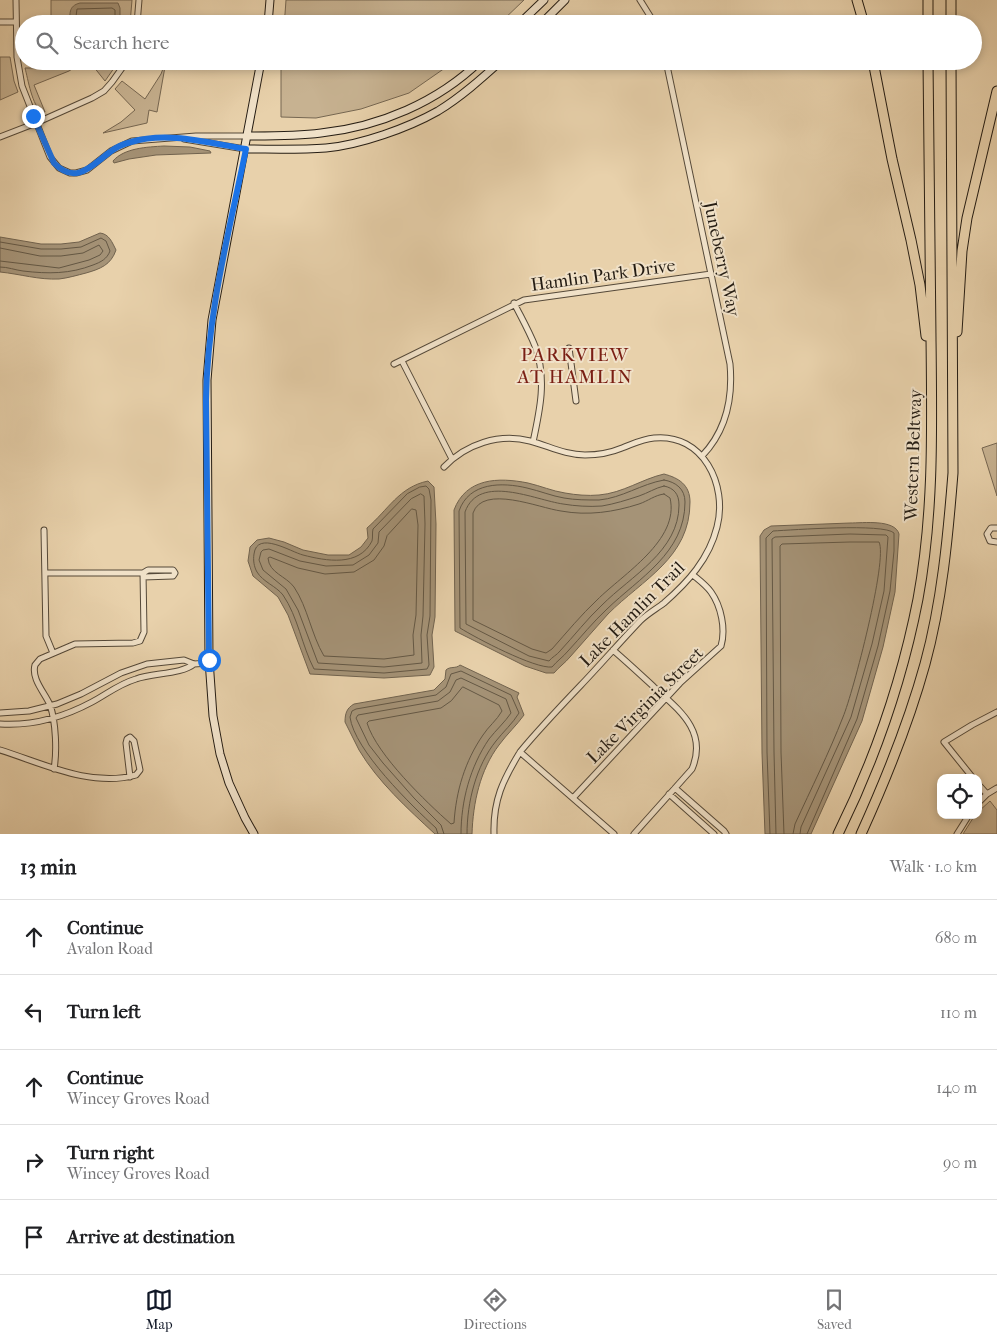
<!DOCTYPE html>
<html lang="en">
<head>
<meta charset="utf-8">
<style>
  :root { --surface:#fff; --page:#f2f2f2; --text:#202124; --muted:#757577; --line:#e0e0e0; --accent:#111827 }
  body { margin:0; font-family:"IM FELL French Canon",serif; background:var(--page); color:var(--text) }
  .controls { position:absolute; right:15px; bottom:15px; display:grid; overflow:hidden; border-radius:10px; box-shadow:0 2px 8px #0003 }
  .controls button { width:45px; height:45px; display:grid; place-items:center; padding:0; border:0; border-bottom:1px solid var(--line); background:var(--surface); color:var(--text); font:25px sans-serif }
  .stop { position:absolute; width:15px; height:15px; margin:-11px; border:4px solid #1a73e8; border-radius:50%; background:#fff }
  .stop.end { background:#1a73e8; border-color:#fff; box-shadow:0 1px 5px #0008 }
  .list { margin:0; padding:0; list-style:none }
  h2 { display:flex; justify-content:space-between; align-items:center; height:65px; margin:0; padding:0 20px; font-size:21px }
  h2 small { font-size:16px; font-weight:400; color:var(--muted) }
  .list li { display:grid; grid-template-columns:32px 1fr auto; gap:15px; align-items:center; box-sizing:border-box; height:75px; padding:0 20px; border-top:1px solid var(--line) }
  .list b { display:block; font-size:19px; white-space:nowrap }
  .list p { margin:0; font-size:16px; white-space:nowrap; color:var(--muted) }
  .list em { font-size:16px; font-style:normal; color:var(--muted) }
  .icon { flex:none; width:28px; height:28px; fill:none; stroke:currentColor; stroke-width:2; stroke-linecap:round; stroke-linejoin:round }
  .map { position:relative; flex:none; width:997px; height:834px; overflow:hidden }
  .search { position:absolute; background:var(--surface); box-shadow:0 2px 8px #0003; left:15px; right:15px; top:15px; height:55px; display:flex; align-items:center; gap:12px; box-sizing:border-box; padding:0 18px; border-radius:28px; color:var(--muted); font-size:19px }
  .sheet { height:440px; background:var(--surface) }
  nav { display:flex; justify-content:space-around; align-items:center; box-sizing:border-box; height:70px; border-top:1px solid var(--line); background:var(--surface); font-size:14px; color:var(--muted) }
  nav a { display:grid; justify-items:center; gap:2px }
  nav .on { color:var(--accent) }
  .map>svg:first-child { display:block }
  .green { fill:#c7b291; stroke:#766752 }
  .water { fill:#a59377; stroke:#71634f }
  .lines { fill:none; stroke-linecap:round; stroke-linejoin:round }
  .shore { stroke:#645845; stroke-width:1 }
  .street-casing { stroke:#554939; stroke-width:7 }
  .secondary-casing { stroke:#241c13; stroke-width:9 }
  .highway-casing { stroke:#241c13; stroke-width:11 }
  .street { stroke:#f0e1c8; stroke-width:5 }
  .secondary { stroke:#f0e1c8; stroke-width:7 }
  .highway { stroke:#e8d1ab; stroke-width:9 }
  .route { stroke:#1a73e8; stroke-width:6 }
  .labels { text-anchor:middle; stroke-width:4; stroke-linejoin:round; paint-order:stroke }
  .street-label { font-size:18px; fill:#241c13; stroke:#f0e1c8 }
  .neighbourhood-label { font-size:19px; letter-spacing:1px; fill:#7a1f14; stroke:#f0e1c8 }
</style>
</head>
<body>
<div class="map">
<svg width="997" height="834" viewBox="0 0 997 834">
  <rect width="100%" height="100%" fill="#e8d1ab"/>
  <filter id="stains"><feTurbulence type="fractalNoise" baseFrequency=".004" numOctaves="4"/><feColorMatrix values="0 0 0 0 .2 0 0 0 0 .09 0 0 0 0 .02 0 0 0 .5 -.17"/></filter>
  <radialGradient id="worn" r=".72"><stop offset=".6" stop-color="#630" stop-opacity="0"/><stop offset="1" stop-color="#630" stop-opacity=".3"/></radialGradient>
  <path class="green" d="M51 0H132L130 24H51Z
    M286 0H524L499 24H283L285 14Z
    M0 57H10L14 81 18 92 0 100Z
    M53 61H84L69 71 34 85 45 112H42C32 106 28 79 25 68H53Z
    M89 61H119L105 81Z
    M166 61 157 112 149 110 147 123 103 133 121 122 135 110 115 89 122 81 145 99 161 74Z
    M281 61H455L409 93 361 109 316 118 281 117Z
    M997 443V496L982 448Z
    M990 801 997 810V834H963L975 815H978V812Z"/>
  <path class="water" d="M80 3H118L120 8V24H70C70 14 68 6 80 3Z
    M164 146 190 147 210 151 211 153 156 155 129 159 114 163 113 161C124 148 147 147 164 146Z
    M100 233C109 234 112 242 116 250 111 265 100 269 86 273 78 275 68 278 59 279 39 280 20 274 0 272V237L41 244H61L79 242Z
    M664 474C679 478 690 485 690 502 690 558 643 579 608 614 595 628 583 643 570 657 565 663 559 667 554 673H546L525 666 455 631 454 510C466 478 498 477 528 483 541 486 552 491 565 493 576 495 588 496 599 495 623 493 642 479 664 474Z
    M428 481 434 487 436 524 435 617 432 635 434 667 430 675 384 678 310 674 288 615 278 597 253 576 248 561 250 547 257 540 269 538 284 542 303 550 328 555H349L361 547 368 538 367 528C388 510 399 487 428 481Z
    M850 523C863 523 895 519 899 534L895 592 883 647 862 721 811 834H765L762 753 760 536 764 530 771 526Z
    M460 665 519 693 517 697 524 715C517 725 507 734 499 745 480 770 473 803 472 834H435C408 809 378 782 359 750 354 741 350 731 345 722 345 713 347 708 354 704L434 690 445 679 446 670C450 666 456 669 460 665Z"/>
  <g class="lines">
    <path class="shore" d="M75 24 77 9 112 8 115 10V24
      M0 242 41 249H61L81 247 101 238 106 241 110 251C107 259 101 262 93 265 70 274 48 274 23 271 15 270 8 267 0 267
      M0 248 40 256H61L83 253 99 245 103 251 100 255 89 260 59 268 0 261
      M664 480C676 482 685 489 685 502 685 553 639 578 607 609 593 622 581 637 568 651 563 657 557 661 552 667 535 669 476 638 460 628L459 511C469 482 502 482 527 488 540 491 552 496 564 498 575 500 587 500 599 500 622 498 641 484 664 480Z
      M664 486C674 488 679 494 679 505 679 551 631 576 602 605 587 619 574 636 560 651 557 655 552 657 549 661L529 656 466 624 465 512C479 473 535 500 563 504 575 506 589 507 602 506 614 504 627 500 639 496 648 493 655 488 664 486Z
      M420 487 426 486 429 489 431 500 430 616 427 635 429 665 427 669 384 673 314 669C302 646 298 617 283 595 276 586 263 582 257 572 254 567 253 560 254 554 257 530 291 552 303 555 326 561 359 567 372 541 373 537 372 533 373 529L407 494Z
      M421 494 424 496 425 524 423 616 421 635 422 663 384 667 318 663 298 610 286 589 263 570 259 560 261 552 263 550 269 549 300 561 326 566 353 565 369 555 378 543 379 532 411 499Z
      M664 494 670 498C680 540 623 574 597 600 581 615 567 632 552 649L546 653 532 649 473 620V513C483 484 539 508 561 511 588 516 614 512 639 504 648 501 655 495 664 494Z
      M412 509 416 510 418 525 416 615 413 635 414 655 384 659 324 656C311 634 308 608 294 587 286 576 269 573 268 558L270 557 298 568 325 574 354 572 374 560 384 546 387 536Z
      M463 687 499 705 502 711C497 720 488 727 483 735 465 761 456 791 454 823L451 824C426 802 377 755 367 723L369 721 441 708 451 701Z
      M438 834 436 828C412 806 354 750 350 717L352 711 356 709 436 695 446 687 451 674 461 671 511 695 519 713C513 723 503 732 496 741 476 766 467 802 467 834
      M444 834 441 825 414 798 383 763 369 745 356 718 358 715 438 701 450 692 456 680 461 678 506 699 511 713C505 722 496 730 489 739 470 767 461 801 461 834
      M770 834 767 752 766 538 773 531C792 530 884 523 894 533V551L890 591 878 646 857 719 807 834
      M776 834 774 752 772 539 775 537 850 534 886 535 888 537 884 591 872 644 851 717 801 827 800 834
      M784 834 781 752 780 546 782 544 850 542H879C888 559 853 693 843 717 829 753 811 789 795 824L793 834"/>
    <defs>
      <path id="street" d="M16 0 17 57 22 86 50 157 59 168 70 173H76L87 170 111 151 132 141 196 136H248
        M640 0 655 24
        M0 22H16
        M137 24 139 0
        M666 61 730 364C733 398 726 431 702 456
        M0 137 36 123 92 98 104 91 112 82 127 61
        M184 139 245 149
        M514 303C521 317 529 331 535 346 547 378 540 410 533 442
        M569 348 576 401
        M402 361 452 459
        M394 364 524 300 711 274
        M444 467C466 444 499 433 530 441 549 446 565 455 585 455 597 455 610 453 622 448 633 444 642 439 654 438 703 433 728 485 717 527 709 559 688 582 664 603 656 609 647 614 640 621 620 642 601 664 581 685 560 707 539 729 520 752 503 780 493 800 494 834
        M997 528H991L987 534 990 541 997 542
        M44 530 46 636 53 653
        M45 573H143L148 570H173L175 573 173 576 143 577
        M613 650C627 662 641 675 654 687 679 710 708 731 692 769L634 834
        M0 713 29 711 57 704 81 694 121 673 147 664 184 660 194 664 209 663
        M0 724C32 726 64 717 92 702 107 694 119 684 136 679 153 673 182 674 194 664
        M0 750C42 763 91 788 136 775L140 770 134 741 130 737 127 739 126 743 130 777
        M520 752 614 834
        M54 769C57 752 56 722 50 705 45 693 31 679 35 665L40 659 75 644 133 643 140 641 144 632 143 573
        M973 778 944 742 972 725 997 712
        M978 784 987 794
        M675 788 724 831 726 834
        M669 794 714 834
        M573 798 680 683 721 646C726 629 721 606 711 592 706 585 699 580 693 575
        M978 803 987 794 997 788
        M957 834 969 815"/>
      <path id="secondary" d="M268 24 270 0
        M519 24 544 0
        M541 24 565 0
        M248 136C272 136 297 136 321 133 379 127 438 102 480 61
        M245 149C272 149 299 150 326 148 360 145 408 128 438 111 461 97 481 79 501 61
        M254 834 245 818 229 783 220 754 213 716 209 660 207 380 212 320 261 61"/>
      <path id="highway" d="M857 0 864 24
        M928 0V24
        M951 0V24
        M873 61 892 159 911 240 920 285 926 336
        M957 332 962 251 967 218 997 91
        M838 834C875 759 902 681 918 599 934 513 932 426 931 338 930 246 929 154 928 61
        M861 834C886 779 909 722 925 664 942 602 948 536 953 473L951 61"/>
    </defs>
    <use href="#street" class="street-casing"/>
    <use href="#secondary" class="secondary-casing"/>
    <use href="#highway" class="highway-casing"/>
    <use href="#street" class="street"/>
    <use href="#secondary" class="secondary"/>
    <use href="#highway" class="highway"/>
  </g>
  <g class="lines">
    <path class="route" d="M33 116 54 163C76 186 92 165 110 152 116 147 123 144 131 142 168 131 208 143 246 149 229 232 207 315 206 400L209 660"/>
  </g>
  <g class="labels">
    <g class="street-label">
      <text transform="translate(722 259) rotate(78)" y="6">Juneberry Way</text>
      <text transform="translate(603 275) rotate(-8)" y="6">Hamlin Park Drive</text>
      <text transform="translate(913 455) rotate(-88)" y="6">Western Beltway</text>
      <text transform="translate(632 614) rotate(-45)" y="6">Lake Hamlin Trail</text>
      <text transform="translate(645 705) rotate(-45)" y="6">Lake Virginia Street</text>
    </g>
    <g class="neighbourhood-label">
      <text x="575" y="361">PARKVIEW<tspan x="575" dy="22">AT HAMLIN</tspan></text>
    </g>
  </g>
  <rect width="100%" height="100%" filter="url(#stains)"/>
  <rect width="100%" height="100%" fill="url(#worn)"/>
</svg>
<div class="controls">
<button><svg class="icon" aria-label="locate" viewBox="0 0 24 24"><circle cx="12" cy="12" r="6"/><path d="M12 2v4M12 18v4M2 12h4M18 12h4"/></svg></button>
</div>
<div class="stop" style="left:209px;top:660px"></div>
<div class="stop end" style="left:33px;top:116px"></div>
<div class="search"><svg class="icon" aria-label="search" viewBox="0 0 24 24"><circle cx="10" cy="10" r="6"/><path d="M15 15l6 6"/></svg>Search here</div>
</div>
<section class="sheet">
<h2>13 min<small>Walk · 1.0 km</small></h2>
<ul class="list">
<li><svg class="icon" aria-label="ahead" viewBox="0 0 24 24"><path d="M12 20V5M6 11l6-6 6 6"/></svg><div><b>Continue</b><p>Avalon Road</p></div><em>680 m</em></li>
<li><svg class="icon" aria-label="left" viewBox="0 0 24 24"><path d="M17 20v-9H6M10 6l-5 5 5 5"/></svg><div><b>Turn left</b></div><em>110 m</em></li>
<li><svg class="icon" aria-label="ahead" viewBox="0 0 24 24"><path d="M12 20V5M6 11l6-6 6 6"/></svg><div><b>Continue</b><p>Wincey Groves Road</p></div><em>140 m</em></li>
<li><svg class="icon" aria-label="right" viewBox="0 0 24 24"><path d="M7 20v-9h11M14 6l5 5-5 5"/></svg><div><b>Turn right</b><p>Wincey Groves Road</p></div><em>90 m</em></li>
<li><svg class="icon" aria-label="arrive" viewBox="0 0 24 24"><path d="M6 21V4h12l-3 4 3 4H6"/></svg><div><b>Arrive at destination</b></div></li>
</ul>
</section>
<nav>
<a class="on"><svg class="icon" aria-label="map" viewBox="0 0 24 24"><path d="M3 6l6-2 6 2 6-2v14l-6 2-6-2-6 2zM9 4v14M15 6v14"/></svg>Map</a>
<a><svg class="icon" aria-label="directions" viewBox="0 0 24 24"><path d="M12 3l9 9-9 9-9-9zM9 14v-3h6M13 9l2 2-2 2"/></svg>Directions</a>
<a><svg class="icon" aria-label="saved" viewBox="0 0 24 24"><path d="M7 4h10v16l-5-4-5 4z"/></svg>Saved</a>
</nav>
</body>
</html>
